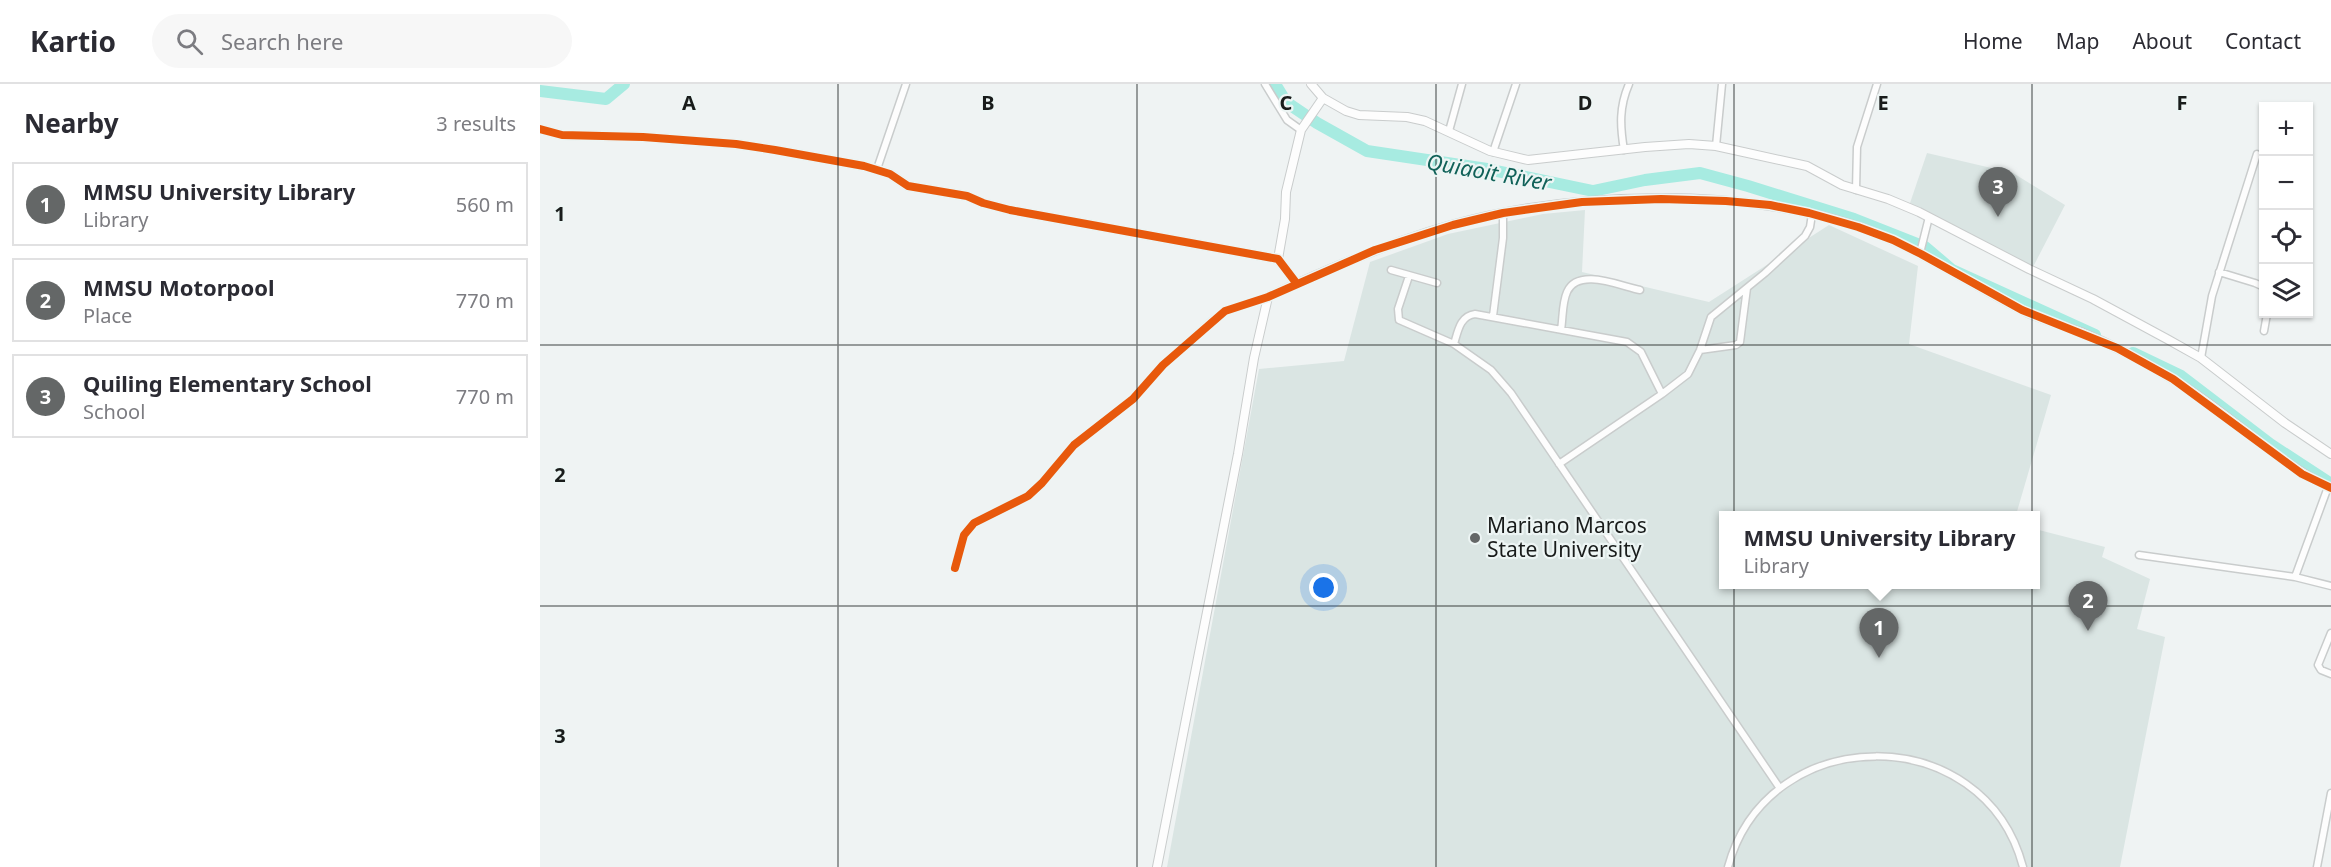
<!DOCTYPE html>
<html lang="en">
<head>
<meta charset="utf-8">
<style>
  :root { --surface:#fff; --page:#f7f7f7; --text:#2b2b33; --muted:#7c7c81; --line:#e1e1e2; --accent:#646767 }
  body { margin:0; font-family:"Noto Sans",sans-serif; background:var(--page); color:var(--text) }
  .controls { position:absolute; right:18px; top:18px; display:grid; overflow:hidden; border-radius:0px; box-shadow:0 2px 4px #0004 }
  .controls button { width:54px; height:54px; display:grid; place-items:center; padding:0; border:0; border-bottom:2px solid var(--line); background:var(--surface); color:var(--text); font:30px sans-serif }
  .you { position:absolute; left:784px; top:504px; width:21px; height:21px; margin:-15px; border:4px solid #fff; border-radius:50%; background:#1a73e8; box-shadow:0 0 0 9px #1a73e833 }
  .badge { display:grid; place-items:center; width:39px; height:39px; border-radius:50%; background:var(--accent); color:#fff; font-size:20px; font-weight:700 }
  .pin { position:absolute; translate:-50% -50px; filter:drop-shadow(0 2px 3px #0008) }
  .pin::after { content:''; position:absolute; top:32px; width:21px; height:18px; background:inherit; clip-path:polygon(0 0,100% 0,50% 100%) }
  .popup { position:absolute; left:1179px; top:427px; width:321px; height:78px; box-sizing:border-box; display:grid; place-content:center; border-radius:0px; background:var(--surface); filter:drop-shadow(0 2px 4px #0005); font-size:20px; white-space:nowrap; color:var(--muted) }
  .popup b { font-size:22px; color:var(--text) }
  .popup::after { content:''; position:absolute; left:50%; top:100%; margin-left:-12px; border:12px solid transparent; border-top-color:var(--surface) }
  .list { margin:0; padding:0; list-style:none }
  h2 { display:flex; justify-content:space-between; align-items:center; height:78px; margin:0; padding:0 24px; font-size:26px }
  h2 small { font-size:20px; font-weight:400; color:var(--muted) }
  .list li { display:grid; grid-template-columns:39px 1fr auto; gap:18px; align-items:center; box-sizing:border-box; height:84px; margin:0 12px 12px; padding:0 12px; border:2px solid var(--line); border-radius:0px }
  .list b { display:block; font-size:22px; white-space:nowrap }
  .list p { margin:0; font-size:20px; white-space:nowrap; color:var(--muted) }
  .list em { font-size:20px; font-style:normal; color:var(--muted) }
  .icon { flex:none; width:33px; height:33px; fill:none; stroke:currentColor; stroke-width:2; stroke-linecap:round; stroke-linejoin:round }
  .map { position:relative; flex:none; width:1791px; height:783px; overflow:hidden }
  header { display:flex; align-items:center; gap:36px; box-sizing:border-box; height:84px; padding:0 30px; background:var(--surface); border-bottom:2px solid var(--line) }
  header strong { font-size:28px }
  nav { display:flex; gap:33px; margin-inline-start:auto; font-size:21px }
  .search { width:420px; height:54px; background:var(--page); display:flex; align-items:center; gap:15px; box-sizing:border-box; padding:0 21px; border-radius:33px; color:var(--muted); font-size:22px }
  main { display:flex }
  aside { flex:1; background:var(--surface) }
  .map>svg:first-child { display:block }
  .built { fill:#dae5e3 }
  .lines { fill:none; stroke-linecap:round; stroke-linejoin:round }
  .river { stroke:#a7ebe1; stroke-width:12 }
  .minor-casing { stroke:#c9cccc; stroke-width:9 }
  .tertiary-casing { stroke:#c9cccc; stroke-width:10 }
  .minor { stroke:#fdfdfd; stroke-width:6 }
  .tertiary { stroke:#fdfdfd; stroke-width:8 }
  .cycleway-casing { stroke:#edf5f4; stroke-width:11 }
  .cycleway { stroke:#e8590c; stroke-width:8 }
  .grid { fill:none; stroke:#191c1b; stroke-width:1.5; stroke-opacity:0.55 }
  .poi-dot { fill:#646767; stroke:#edf5f4; stroke-width:2 }
  .labels { text-anchor:middle; stroke-width:4.5; stroke-linejoin:round; paint-order:stroke }
  .poi-label { font-size:21px; fill:#191c1b; stroke:#edf5f4; text-anchor:start }
  .water-label { font-size:22px; font-style:italic; fill:#116259; stroke:#edf5f4 }
  .grid-label { font-size:20px; text-anchor:middle; font-weight:bold; fill:#191c1b; stroke:#edf5f4; stroke-width:4.5; stroke-linejoin:round; paint-order:stroke }
</style>
</head>
<body>
<header>
<strong>Kartio</strong>
<div class="search"><svg class="icon" aria-label="search" viewBox="0 0 24 24"><circle cx="10" cy="10" r="6"/><path d="M15 15l6 6"/></svg>Search here</div>
<nav><a>Home</a><a>Map</a><a>About</a><a>Contact</a></nav>
</header>
<main>
<aside>
<h2>Nearby<small>3 results</small></h2>
<ul class="list">
<li><span class="badge">1</span><div><b>MMSU University Library</b><p>Library</p></div><em>560 m</em></li>
<li><span class="badge">2</span><div><b>MMSU Motorpool</b><p>Place</p></div><em>770 m</em></li>
<li><span class="badge">3</span><div><b>Quiling Elementary School</b><p>School</p></div><em>770 m</em></li>
</ul>
</aside>
<div class="map">
<svg width="1791" height="783" viewBox="0 0 1791 783">
  <rect width="100%" height="100%" fill="#eff3f3"/>
  <path class="built" d="M1387 69 1473 89 1525 121 1493 183 1370 119Z
    M1045 126 1042 188 1169 218 1289 141 1378 182 1369 260 1511 311 1476 431 1183 432V500H1495V445L1565 463 1562 473 1610 495 1597 545 1625 553 1580 783H627L719 285 804 277 830 178 908 150 1003 130Z"/>
  <g class="lines">
    <path class="river" d="M735 0 746 18 777 39 827 67 947 85 1053 107 1105 96 1160 89 1208 102 1314 135 1385 163 1412 186 1555 251
      M0 7 66 15 84 0
      M1593 269 1641 292 1730 360 1791 400"/>
    <defs>
      <path id="minor" d="M725 0 747 36 761 46
        M909 47 922 0
        M1176 62 1182 0
        M1084 66C1080 42 1079 23 1089 0
        M953 68 976 0
        M337 85 366 0
        M1316 106 1317 63 1337 0
        M1380 169 1389 133
        M851 186 897 199
        M1679 188 1715 199 1724 203
        M869 192 858 225 859 236 914 260 951 286 971 309 1239 703
        M953 232 963 154V129
        M1021 246C1023 234 1022 219 1027 208 1038 183 1080 202 1100 206
        M1724 247 1727 230
        M914 260C918 247 920 232 935 230L1087 258 1101 268 1122 310
        M1160 266 1196 261 1200 258 1207 204
        M1661 274 1672 212 1717 70
        M1019 380 1122 310 1148 290 1160 266 1171 233 1225 189 1265 152 1270 143 1272 130
        M1599 471 1755 493 1788 403
        M415 484 424 451 434 439 488 412 502 399 534 361 593 315 623 281 672 237 685 227 728 213
        M1755 493 1791 502
        M1791 549 1778 581 1781 586 1791 590
        M1188 783C1228 636 1444 635 1483 783
        M1777 783 1791 709"/>
      <path id="tertiary" d="M771 0 783 14 806 27 819 31 867 33 885 37 950 67 988 76 1105 63 1149 60 1176 62 1267 82 1302 101 1348 115 1379 128 1489 185 1553 215 1627 255 1661 274 1745 339 1791 370
        M0 45 22 51 103 53 196 60 235 66 324 82 350 90 368 102 427 112 443 119 470 126 738 175 757 200
        M738 175 745 135 746 108 761 46 783 14
        M617 783 698 370 714 274 728 213C787 185 848 159 911 141 1032 107 1197 103 1317 142 1376 162 1427 198 1482 226 1501 236 1522 241 1541 248 1573 261 1605 278 1634 296 1689 328 1733 377 1791 404"/>
    </defs>
    <use href="#minor" class="minor-casing"/>
    <use href="#tertiary" class="tertiary-casing"/>
    <use href="#minor" class="minor"/>
    <use href="#tertiary" class="tertiary"/>
    <defs>
      <path id="cycleway" d="M0 45 22 51 103 53 196 60 235 66 324 82 350 90 368 102 427 112 443 119 470 126 738 175 757 200
        M415 484 424 451 434 439 488 412 502 399 534 361 593 315 623 281 685 227 728 213 835 166 913 141 963 129 1042 118 1121 115 1186 117 1230 121 1269 129 1318 143 1353 156 1381 170 1482 226 1577 264 1633 295 1762 390 1791 404"/>
    </defs>
    <use href="#cycleway" class="cycleway-casing"/>
    <use href="#cycleway" class="cycleway"/>
  </g>
  <path class="grid" d="M298 0V783M597 0V783M896 0V783M1194 0V783M1492 0V783M0 261H1791M0 522H1791"/>
  <circle class="poi-dot" cx="935" cy="454" r="6"/>
  <g class="labels">
    <g class="poi-label">
      <text x="947" y="449">Mariano Marcos<tspan x="947" dy="24">State University</tspan></text>
    </g>
    <g class="water-label">
      <text transform="translate(949 88) rotate(10)" y="8">Quiaoit River</text>
    </g>
  </g>
  <g class="grid-label">
    <text x="149" y="26">A</text>
    <text x="448" y="26">B</text>
    <text x="746" y="26">C</text>
    <text x="1045" y="26">D</text>
    <text x="1343" y="26">E</text>
    <text x="1642" y="26">F</text>
    <text x="20" y="137">1</text>
    <text x="20" y="398">2</text>
    <text x="20" y="659">3</text>
  </g>
</svg>
<div class="controls">
<button>+</button>
<button>−</button>
<button><svg class="icon" aria-label="locate" viewBox="0 0 24 24"><circle cx="12" cy="12" r="6"/><path d="M12 2v4M12 18v4M2 12h4M18 12h4"/></svg></button>
<button><svg class="icon" aria-label="layers" viewBox="0 0 24 24"><path d="M12 4l9 5-9 5-9-5zM3 14l9 5 9-5"/></svg></button>
</div>
<div class="you"></div>
<div class="pin badge" style="left:1339px;top:574px">1</div>
<div class="popup"><b>MMSU University Library</b>Library</div>
<div class="pin badge" style="left:1548px;top:547px">2</div>
<div class="pin badge" style="left:1458px;top:133px">3</div>
</div>
</main>
</body>
</html>
